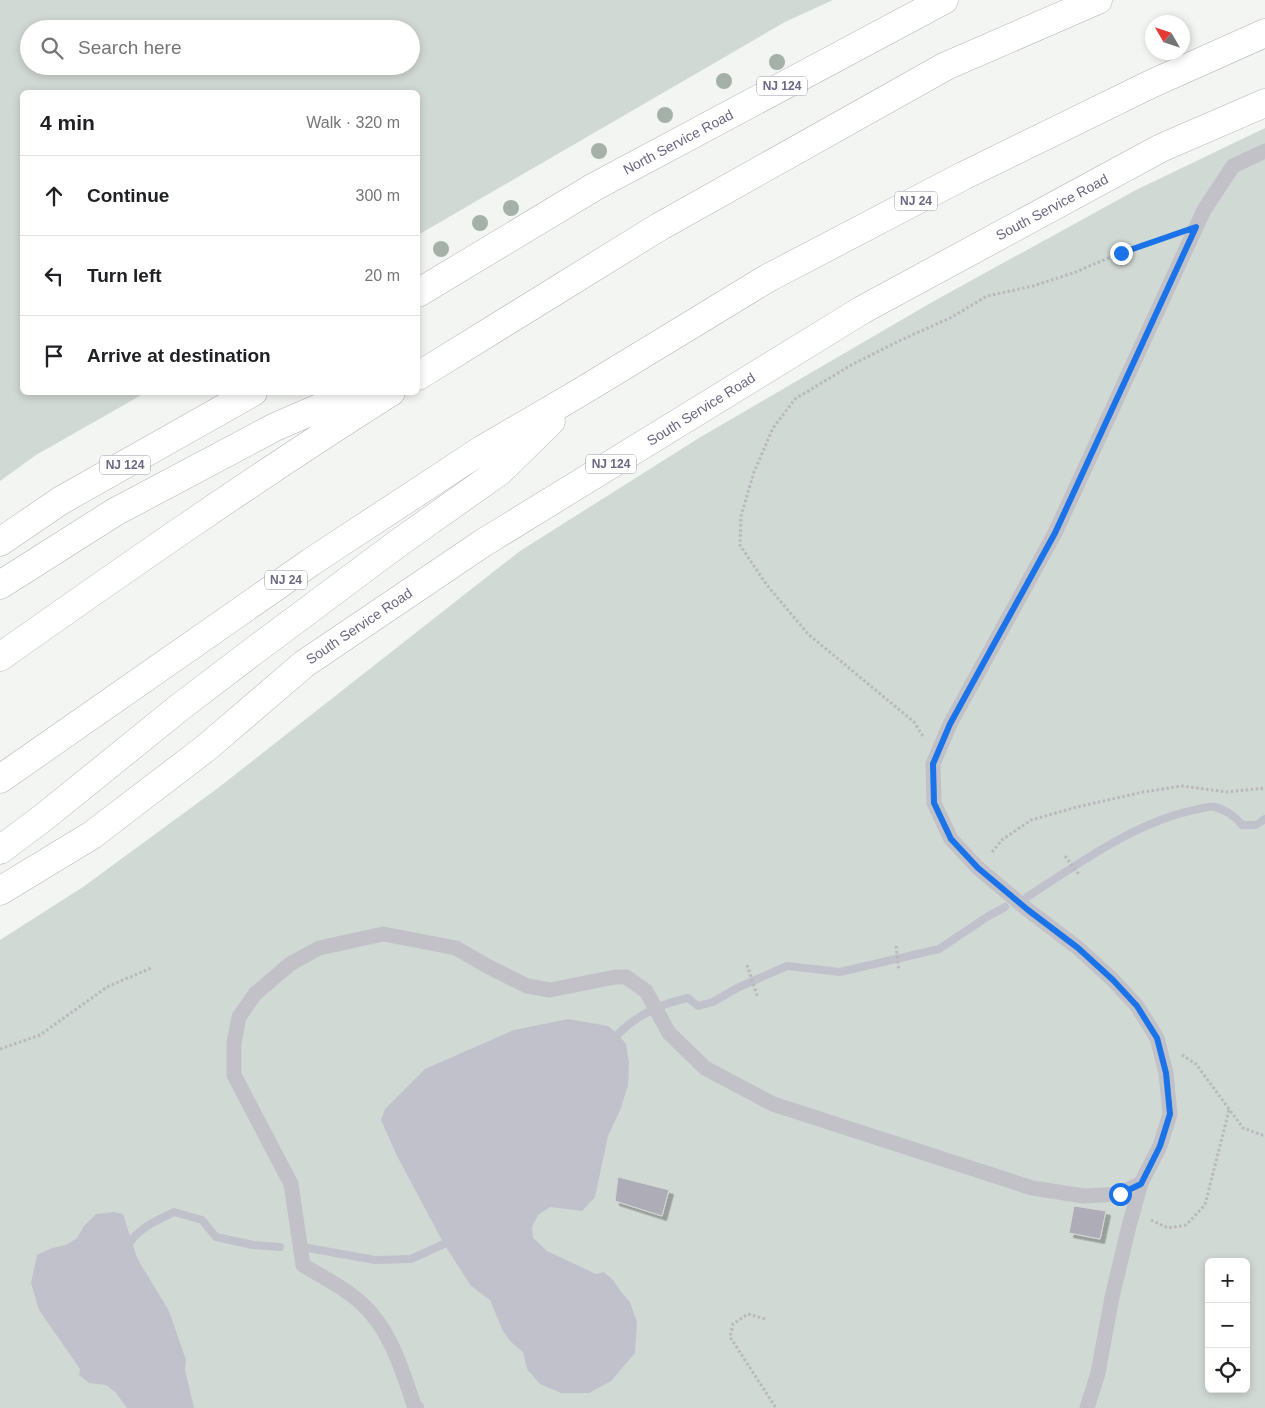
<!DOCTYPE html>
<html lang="en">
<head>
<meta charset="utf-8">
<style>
  :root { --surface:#fff; --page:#f6f6f6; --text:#202124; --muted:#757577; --line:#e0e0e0 }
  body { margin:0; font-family:Helvetica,sans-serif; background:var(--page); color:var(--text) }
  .controls { position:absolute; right:15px; bottom:15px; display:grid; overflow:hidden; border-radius:8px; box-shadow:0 2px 8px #0003 }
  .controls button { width:45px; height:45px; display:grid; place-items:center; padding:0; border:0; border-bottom:1px solid var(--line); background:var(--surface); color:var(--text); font:25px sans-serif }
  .compass { position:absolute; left:1145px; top:15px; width:45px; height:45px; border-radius:50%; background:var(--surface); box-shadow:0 2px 8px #0003; rotate:309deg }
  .stop { position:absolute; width:15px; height:15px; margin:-11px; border:4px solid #1a73e8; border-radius:50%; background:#fff }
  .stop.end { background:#1a73e8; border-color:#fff; box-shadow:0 1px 5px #0008 }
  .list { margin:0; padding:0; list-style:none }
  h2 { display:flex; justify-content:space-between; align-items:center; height:65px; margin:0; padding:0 20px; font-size:21px }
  h2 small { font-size:16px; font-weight:400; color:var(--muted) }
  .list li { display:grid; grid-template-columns:32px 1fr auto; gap:15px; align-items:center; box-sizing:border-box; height:80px; padding:0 20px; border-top:1px solid var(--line) }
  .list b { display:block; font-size:19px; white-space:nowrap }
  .list em { font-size:16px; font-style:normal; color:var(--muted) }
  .icon { flex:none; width:28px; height:28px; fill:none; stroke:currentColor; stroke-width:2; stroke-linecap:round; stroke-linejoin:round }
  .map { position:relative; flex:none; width:1265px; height:1408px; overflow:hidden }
  .search { position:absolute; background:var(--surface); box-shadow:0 2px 8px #0003; left:20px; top:20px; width:400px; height:55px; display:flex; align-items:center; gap:12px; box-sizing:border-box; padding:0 18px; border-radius:28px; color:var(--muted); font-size:19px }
  .panel { position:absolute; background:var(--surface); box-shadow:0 2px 8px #0003; left:20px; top:90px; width:400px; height:305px; border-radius:8px }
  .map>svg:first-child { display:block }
  .green { fill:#d1d9d4; fill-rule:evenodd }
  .water { fill:#c1c1cc }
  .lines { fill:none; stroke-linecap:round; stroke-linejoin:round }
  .stream { stroke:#c1c1cc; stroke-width:8 }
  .building { fill:#adacb7; stroke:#d5d6d4; filter:url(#shadow) }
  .primary-casing { stroke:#b5b4ba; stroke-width:29 }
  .highway-casing { stroke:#b4b3b9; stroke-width:29 }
  .path { stroke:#b9b8bd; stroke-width:3; stroke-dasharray:2.5 2.5; stroke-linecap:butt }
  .lane { stroke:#c1c1c7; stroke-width:15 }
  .primary { stroke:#fff; stroke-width:28 }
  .highway { stroke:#fff; stroke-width:28 }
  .tree { fill:#a5b0a9 }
  .route { stroke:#1a73e8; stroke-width:6 }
  .labels { text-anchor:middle; stroke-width:5; stroke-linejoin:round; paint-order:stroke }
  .shield { fill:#fff; stroke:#9795a6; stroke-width:1 }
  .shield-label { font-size:12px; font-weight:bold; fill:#6a6780 }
  .street-label { font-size:14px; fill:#6a6780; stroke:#fff }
</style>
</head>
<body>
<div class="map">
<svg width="1265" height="1408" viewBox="0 0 1265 1408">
  <defs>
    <filter id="shadow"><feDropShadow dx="4.5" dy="4.5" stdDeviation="0" flood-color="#0004"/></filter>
  </defs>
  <rect width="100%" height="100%" fill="#f3f5f2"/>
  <path class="green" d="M0 0H833L785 22 418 235V92H22V392L145 393 36 455 0 481ZM29 29H411V66H29Z
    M1265 128V1408H0V940L83 887 218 788 520 551 699 438 934 301 1136 190ZM1209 1262H1246V1389H1209Z"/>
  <path class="water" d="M568 1019 608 1026 618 1034 626 1044 629 1063 628 1085 621 1108 608 1136 595 1197 582 1211 550 1207 538 1215 532 1227 533 1238 547 1251 596 1274 604 1272 613 1280 622 1293 630 1302 637 1322 635 1353 611 1381 589 1393H561L540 1384 527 1369 523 1352 511 1342 503 1331 490 1300 471 1286 444 1244 397 1156 381 1120 385 1109 425 1069 514 1030Z
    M114 1212 123 1214 137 1258 169 1311 186 1360 185 1370 194 1408H127L116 1393 106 1385 89 1383 79 1375 80 1369 39 1310 31 1283 37 1255 52 1248 66 1245 77 1238 84 1226 96 1214Z"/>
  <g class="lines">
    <path class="stream" d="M1027 897C1078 864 1138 820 1199 809 1204 808 1210 806 1214 807 1225 809 1236 817 1242 825H1256L1265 819
      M612 1041C631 1018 659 1004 688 998L698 1006 713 1002 737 988 787 966 840 972 939 949 987 917 1005 907
      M128 1247C134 1230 158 1220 174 1212L202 1220 216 1237 253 1245 280 1247
      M308 1248 375 1260 411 1259 444 1244 450 1236"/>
  </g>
  <path class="building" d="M618 1177 669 1190 662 1216 615 1201Z
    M1074 1206 1106 1211 1100 1239 1069 1233Z"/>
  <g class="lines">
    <defs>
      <path id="primary" d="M418 293 594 187 944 0
        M0 542 60 501 253 392
        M0 891 92 835 206 748 304 664 483 543 862 310 1161 148 1265 103"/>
      <path id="highway" d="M418 376 659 227 946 66 1098 0
        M0 585 115 512 275 427 356 392
        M0 657C129 566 258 476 391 392
        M0 779 311 562 483 449 579 393 768 278 963 176 1151 84 1265 33
        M0 850 44 817 180 707 255 650 397 544 500 471 551 421"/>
    </defs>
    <use href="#primary" class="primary-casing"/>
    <use href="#highway" class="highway-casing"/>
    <path class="path" d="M923 736 914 722 808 634 766 584 740 545 741 516 754 472 773 428 795 399 853 364 901 340 952 317 987 296 1033 286 1073 273 1137 246 1169 236
      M992 852 1002 840 1031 820 1077 807 1143 792 1182 786 1227 792 1265 788
      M1065 856 1080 876
      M896 946 899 971
      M747 965 758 998
      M0 1049 40 1035 107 987 151 968
      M1182 1055 1196 1064 1243 1128 1265 1136
      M1151 1220 1168 1228 1186 1225 1205 1205 1229 1110
      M765 1319 748 1314 733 1324 730 1337 776 1408"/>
    <path class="lane" d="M417 1408 414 1405C402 1370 390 1328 361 1303 344 1287 322 1277 303 1265L291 1184 234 1075V1043L239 1017 255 994 290 964 319 948 383 934 456 948 487 966 527 986 550 990 615 977H626L646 991 669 1033 705 1068 773 1104 1032 1188 1084 1196 1120 1194 1141 1183 1160 1146 1170 1114 1166 1073 1157 1038 1137 1006 1113 980 1078 948 1028 910 978 868 951 839 934 803 933 764 950 724 1055 533 1204 210 1233 166 1265 151
      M1087 1408 1098 1373 1112 1297 1129 1226 1141 1183"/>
    <use href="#primary" class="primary"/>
    <use href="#highway" class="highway"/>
  </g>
  <g class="tree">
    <circle cx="777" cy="62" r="8"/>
    <circle cx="724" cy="81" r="8"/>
    <circle cx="665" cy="115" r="8"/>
    <circle cx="599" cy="151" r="8"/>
    <circle cx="511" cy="208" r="8"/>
    <circle cx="480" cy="223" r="8"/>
    <circle cx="441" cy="249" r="8"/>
  </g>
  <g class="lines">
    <path class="route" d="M1120 1194 1141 1184 1160 1146 1170 1114 1166 1073 1157 1038 1137 1006 1113 980 1078 948 1028 910 978 868 951 839 934 803 933 764 950 724 1055 533 1196 227 1121 253"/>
  </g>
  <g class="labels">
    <g class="shield">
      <rect x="757" y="76.5" width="50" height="19" rx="4"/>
      <rect x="895" y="191.5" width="42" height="19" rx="4"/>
      <rect x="586" y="454.5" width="50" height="19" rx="4"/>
      <rect x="100" y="455.5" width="50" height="19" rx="4"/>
      <rect x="265" y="570.5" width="42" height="19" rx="4"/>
    </g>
    <g class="shield-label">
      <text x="782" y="90">NJ 124</text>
      <text x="916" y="205">NJ 24</text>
      <text x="611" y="468">NJ 124</text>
      <text x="125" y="469">NJ 124</text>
      <text x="286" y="584">NJ 24</text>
    </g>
    <g class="street-label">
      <text transform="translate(678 142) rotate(-28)" y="5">North Service Road</text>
      <text transform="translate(1052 207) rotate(-28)" y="5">South Service Road</text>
      <text transform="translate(701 409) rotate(-32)" y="5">South Service Road</text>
      <text transform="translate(359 626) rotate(-34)" y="5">South Service Road</text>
    </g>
  </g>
</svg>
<div class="controls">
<button>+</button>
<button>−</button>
<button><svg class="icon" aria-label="locate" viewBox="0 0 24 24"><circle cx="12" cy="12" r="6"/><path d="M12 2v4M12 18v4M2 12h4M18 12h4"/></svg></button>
</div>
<svg class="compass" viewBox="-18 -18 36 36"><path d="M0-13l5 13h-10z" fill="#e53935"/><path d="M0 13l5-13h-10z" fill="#757577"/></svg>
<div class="stop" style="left:1120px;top:1194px"></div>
<div class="stop end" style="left:1121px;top:253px"></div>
<div class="search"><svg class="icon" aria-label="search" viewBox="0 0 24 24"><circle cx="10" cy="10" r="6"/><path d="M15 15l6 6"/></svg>Search here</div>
<section class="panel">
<h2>4 min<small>Walk · 320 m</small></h2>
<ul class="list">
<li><svg class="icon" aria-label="ahead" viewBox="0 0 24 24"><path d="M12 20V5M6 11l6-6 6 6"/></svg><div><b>Continue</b></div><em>300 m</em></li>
<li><svg class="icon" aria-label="left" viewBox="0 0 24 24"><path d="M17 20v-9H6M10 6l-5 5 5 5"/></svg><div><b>Turn left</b></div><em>20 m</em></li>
<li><svg class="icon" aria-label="arrive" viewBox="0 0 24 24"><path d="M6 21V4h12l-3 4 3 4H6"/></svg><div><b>Arrive at destination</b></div></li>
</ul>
</section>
</div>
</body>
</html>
